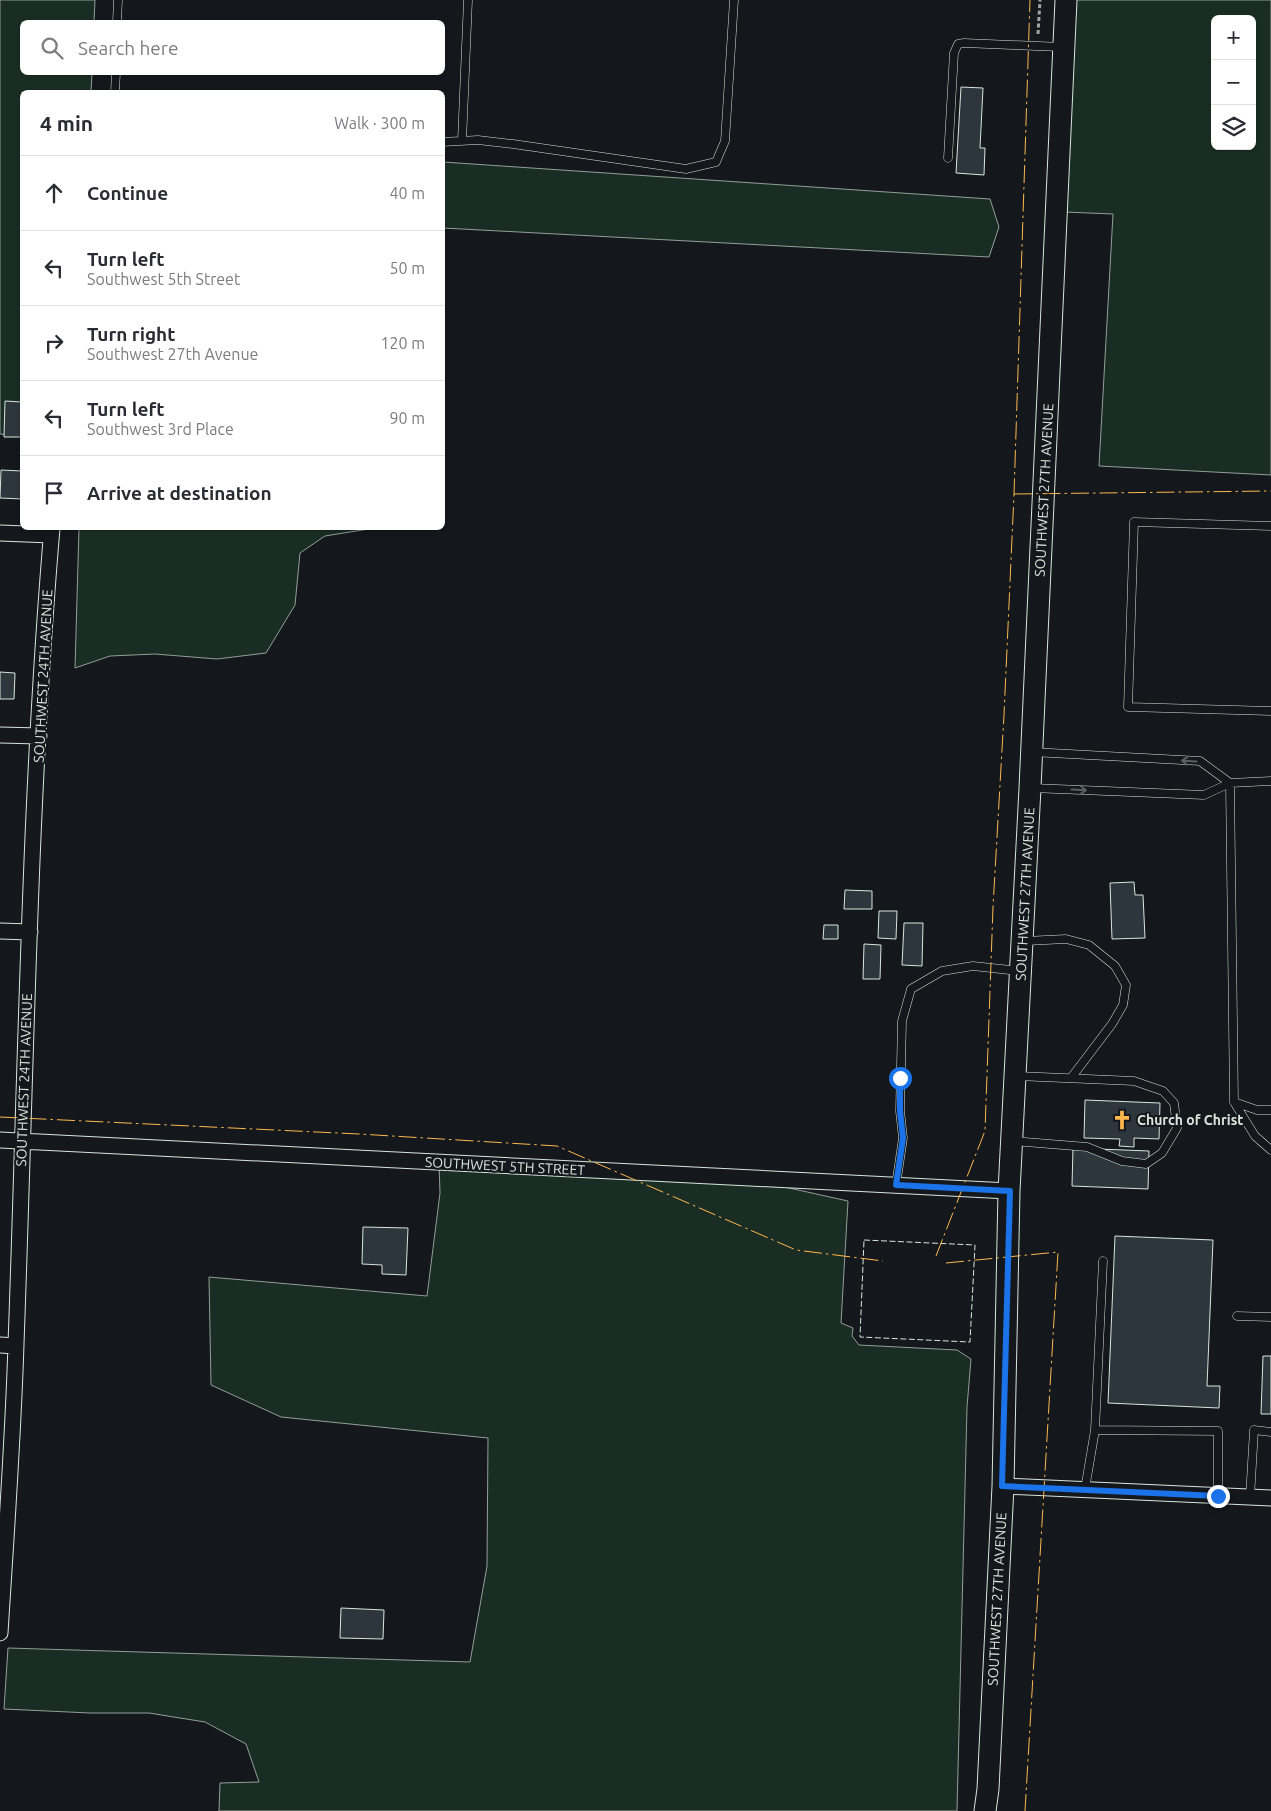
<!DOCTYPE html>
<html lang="en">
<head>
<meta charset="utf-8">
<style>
  :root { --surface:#fff; --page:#f2f2f3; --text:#2b2b33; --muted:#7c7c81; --line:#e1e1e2 }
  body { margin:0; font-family:Ubuntu,sans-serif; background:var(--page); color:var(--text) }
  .controls { position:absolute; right:15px; top:15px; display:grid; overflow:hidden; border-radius:8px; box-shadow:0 1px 4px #0004 }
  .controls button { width:45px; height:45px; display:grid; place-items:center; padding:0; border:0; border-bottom:1px solid var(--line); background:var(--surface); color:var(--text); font:25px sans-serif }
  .stop { position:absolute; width:15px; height:15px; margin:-11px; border:4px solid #1a73e8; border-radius:50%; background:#fff }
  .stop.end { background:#1a73e8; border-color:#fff; box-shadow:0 1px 5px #0008 }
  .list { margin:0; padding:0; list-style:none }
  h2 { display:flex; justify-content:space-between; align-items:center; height:65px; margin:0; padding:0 20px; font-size:21px }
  h2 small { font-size:16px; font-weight:400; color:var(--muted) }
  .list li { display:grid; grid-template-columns:32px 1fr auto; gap:15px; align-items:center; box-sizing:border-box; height:75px; padding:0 20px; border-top:1px solid var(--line) }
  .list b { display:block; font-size:19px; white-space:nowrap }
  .list p { margin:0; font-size:16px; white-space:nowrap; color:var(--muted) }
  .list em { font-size:16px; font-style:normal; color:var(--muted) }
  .icon { flex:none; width:28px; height:28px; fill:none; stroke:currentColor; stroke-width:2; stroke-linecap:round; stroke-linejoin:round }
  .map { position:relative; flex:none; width:1271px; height:1811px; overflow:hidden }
  .search { position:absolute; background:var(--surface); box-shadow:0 1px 4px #0004; left:20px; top:20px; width:425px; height:55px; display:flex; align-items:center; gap:12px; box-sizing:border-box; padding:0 18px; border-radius:8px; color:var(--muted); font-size:19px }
  .panel { position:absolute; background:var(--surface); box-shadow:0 1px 4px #0004; left:20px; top:90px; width:425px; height:440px; border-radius:8px }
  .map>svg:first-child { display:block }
  .green { fill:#1a2d24; stroke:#939e99; fill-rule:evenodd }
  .building { fill:#2c363c; stroke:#d8e6dc }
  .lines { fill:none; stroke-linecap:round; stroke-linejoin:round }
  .service-casing { stroke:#d8e6dc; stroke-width:9 }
  .minor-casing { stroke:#d8e6dc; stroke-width:17 }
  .secondary-casing { stroke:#d8e6dc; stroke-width:23 }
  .path { stroke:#9da8a2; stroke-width:3; stroke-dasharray:4 2.5; stroke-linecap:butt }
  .service { stroke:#14181c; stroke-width:8 }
  .minor { stroke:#14181c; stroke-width:15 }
  .secondary { stroke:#14181c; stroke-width:21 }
  .fence { stroke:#d8e6dc; stroke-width:1; stroke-dasharray:6 2.5; stroke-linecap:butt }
  .power { stroke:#ffb74d; stroke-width:1; stroke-dasharray:18 4 2.5 4; stroke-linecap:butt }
  .oneway { stroke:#59605f }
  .route { stroke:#1a73e8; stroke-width:6 }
  .labels { text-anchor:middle; stroke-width:4; stroke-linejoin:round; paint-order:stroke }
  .street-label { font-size:14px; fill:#d8e6dc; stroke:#14181c }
  .poi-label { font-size:14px; font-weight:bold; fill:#d8e6dc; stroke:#14181c; text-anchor:start }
</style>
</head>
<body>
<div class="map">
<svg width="1271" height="1811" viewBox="0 0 1271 1811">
  <rect width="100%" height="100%" fill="#14181c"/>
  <path class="green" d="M0 0H95L94 22H22V72L92 73 91 92H22V436L0 434Z
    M1074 0H1271V475L1099 466 1113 214 1065 212ZM1215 19H1252V146H1215Z
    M443 162 990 199 999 227 989 257 443 228Z
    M79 528H375L325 536 300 553 295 605 266 653 217 659 155 654 110 656 75 668Z
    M439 1164 753 1180 848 1201 841 1323 853 1328 852 1336 859 1345 957 1350 971 1359 967 1407 957 1811H219L220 1783 259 1782 246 1744 205 1722 149 1713H90L4 1709 8 1648 470 1662 487 1566 488 1438 281 1417 211 1385 209 1277 427 1296 440 1193Z"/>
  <path class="building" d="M961 87 983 88 980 148H985L984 175 956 173Z
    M5 401 22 402V437H4Z
    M1 470 22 471V499L0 498Z
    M0 672 15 673 14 699H0Z
    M1134 882 1135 895H1143L1145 938 1112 939 1110 883Z
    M845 890 872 891V909H844Z
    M879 911H897L896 939 878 938Z
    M904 923H923L922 966 902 965Z
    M824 925H838V939H823Z
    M864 944 881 945 880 979H863Z
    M1085 1100 1160 1103 1159 1139 1134 1138V1147L1119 1146 1120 1139 1084 1138Z
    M1073 1148 1149 1151 1148 1189 1072 1186Z
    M363 1227 408 1228 406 1275 382 1274V1265L362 1264Z
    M1115 1236 1213 1240 1207 1386H1220L1219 1408 1108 1403Z
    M1263 1356H1271V1414H1261Z
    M341 1608 384 1610 383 1639 340 1638Z"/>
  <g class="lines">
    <defs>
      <path id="service" d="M117 22 118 0
        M115 92 116 72
        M462 141 468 0
        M442 142 478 140 513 144 686 169 716 162 725 141 734 0
        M948 158 954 53 958 44 964 43 1062 47
        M1271 526 1134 522 1128 707 1271 711
        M1032 752 1200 761 1230 783
        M1230 783 1234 1102 1255 1136 1271 1150
        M1032 788 1204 795 1230 783 1271 781
        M1025 941 1066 939 1089 945 1115 966 1126 985 1123 1005 1112 1024 1071 1078
        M1234 1102 1257 1110H1271
        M1014 1141 1087 1147 1122 1161 1146 1164 1162 1153 1177 1128 1174 1103 1163 1091 1134 1081 1017 1076
        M896 1185 903 1138 900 1111 902 1021 911 989 942 971 973 966 1019 971
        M1237 1316 1271 1317
        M1095 1430 1103 1261
        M1085 1489 1095 1430 1218 1431V1496
        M1250 1497 1254 1430 1271 1432"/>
      <path id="minor" d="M0 533 51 535
        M0 735 39 736
        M0 931 30 932
        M0 1140 1009 1191
        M0 1345 16 1346
        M1003 1486 1271 1498
        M0 1633C6 1537 13 1441 16 1344 26 1072 29 799 52 528"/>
      <path id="secondary" d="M985 1811 988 1789 1003 1486 1009 1191 1030 788 1066 0"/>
    </defs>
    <use href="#service" class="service-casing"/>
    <use href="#minor" class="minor-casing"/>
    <use href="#secondary" class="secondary-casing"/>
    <path class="path" d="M1038 34 1040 0"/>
    <use href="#service" class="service"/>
    <use href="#minor" class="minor"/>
    <use href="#secondary" class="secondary"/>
    <path class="fence" d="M864 1240 975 1245 970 1342 860 1337Z"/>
    <path class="power" d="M1014 494 1271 491
      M0 1117 359 1134 557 1146 796 1250 883 1261
      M936 1256 985 1131 993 907 1004 715 1014 494 1030 0
      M946 1263 1058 1252 1025 1811"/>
  </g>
  <defs><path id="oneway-shaft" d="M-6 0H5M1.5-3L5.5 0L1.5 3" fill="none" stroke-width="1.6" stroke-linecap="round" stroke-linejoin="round" transform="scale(1.25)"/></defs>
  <g class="oneway">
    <use href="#oneway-shaft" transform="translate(1189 761) rotate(-177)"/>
    <use href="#oneway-shaft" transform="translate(1079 790) rotate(3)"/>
  </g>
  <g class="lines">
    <path class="route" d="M900 1078V1111L903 1138 896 1185 1010 1191 1002 1486 1218 1496"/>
  </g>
  <defs>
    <symbol id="church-bare" viewBox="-9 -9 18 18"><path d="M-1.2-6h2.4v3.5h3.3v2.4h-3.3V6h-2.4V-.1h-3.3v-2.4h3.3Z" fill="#ffb74d" stroke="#14181c" stroke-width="2.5" paint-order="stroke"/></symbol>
  </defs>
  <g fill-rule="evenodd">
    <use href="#church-bare" x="1108" y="1106" width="28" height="28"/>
  </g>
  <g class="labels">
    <g class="street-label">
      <text transform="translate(1044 490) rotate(-87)" y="5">SOUTHWEST 27TH AVENUE</text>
      <text transform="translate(43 676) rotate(-87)" y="5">SOUTHWEST 24TH AVENUE</text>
      <text transform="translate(1025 894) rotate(-87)" y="5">SOUTHWEST 27TH AVENUE</text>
      <text transform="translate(24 1080) rotate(-88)" y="5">SOUTHWEST 24TH AVENUE</text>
      <text transform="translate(505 1166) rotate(3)" y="5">SOUTHWEST 5TH STREET</text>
      <text transform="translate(997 1599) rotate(-87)" y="5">SOUTHWEST 27TH AVENUE</text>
    </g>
    <g class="poi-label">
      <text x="1137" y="1125">Church of Christ</text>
    </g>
  </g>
</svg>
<div class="controls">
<button>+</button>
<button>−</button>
<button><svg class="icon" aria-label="layers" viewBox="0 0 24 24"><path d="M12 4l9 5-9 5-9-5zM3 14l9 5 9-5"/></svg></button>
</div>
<div class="stop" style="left:900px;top:1078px"></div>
<div class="stop end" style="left:1218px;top:1496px"></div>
<div class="search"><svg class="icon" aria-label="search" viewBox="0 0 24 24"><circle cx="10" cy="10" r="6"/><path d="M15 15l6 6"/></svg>Search here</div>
<section class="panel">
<h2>4 min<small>Walk · 300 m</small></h2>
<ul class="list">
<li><svg class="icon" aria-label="ahead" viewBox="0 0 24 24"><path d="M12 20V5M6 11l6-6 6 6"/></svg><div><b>Continue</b></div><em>40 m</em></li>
<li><svg class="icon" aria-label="left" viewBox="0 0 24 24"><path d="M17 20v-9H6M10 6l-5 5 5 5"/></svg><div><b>Turn left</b><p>Southwest 5th Street</p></div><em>50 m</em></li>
<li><svg class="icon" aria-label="right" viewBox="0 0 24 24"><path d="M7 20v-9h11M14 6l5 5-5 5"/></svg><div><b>Turn right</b><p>Southwest 27th Avenue</p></div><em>120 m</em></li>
<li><svg class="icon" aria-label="left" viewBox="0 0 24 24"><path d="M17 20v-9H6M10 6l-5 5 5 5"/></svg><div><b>Turn left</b><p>Southwest 3rd Place</p></div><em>90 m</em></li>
<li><svg class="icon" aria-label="arrive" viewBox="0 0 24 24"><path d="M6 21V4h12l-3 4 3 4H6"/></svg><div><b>Arrive at destination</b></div></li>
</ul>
</section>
</div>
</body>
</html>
